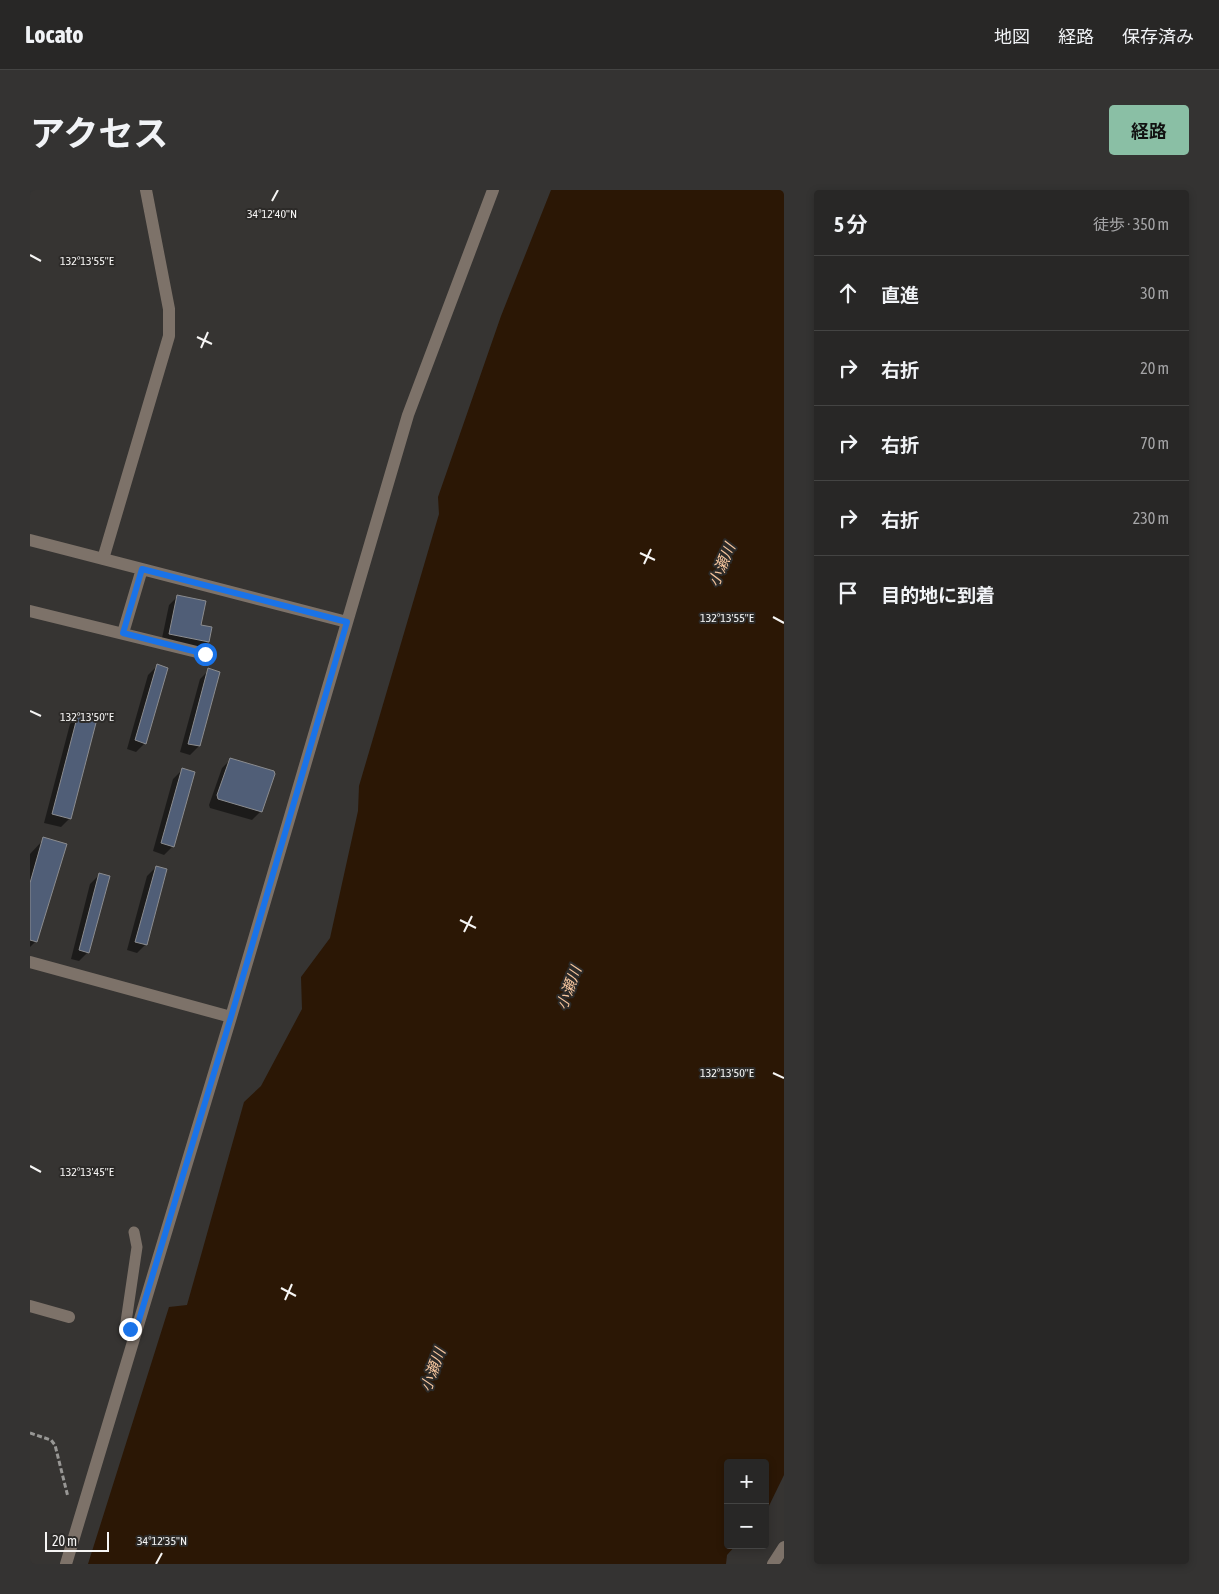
<!DOCTYPE html>
<html lang="ja">
<head>
<meta charset="utf-8">
<style>
  :root { --surface:#282726; --page:#343332; --text:#f1f3f6; --muted:#a5a5a7; --line:#444443; --accent:#8abfa5 }
  body { margin:0; font-family:"Asap Condensed","Noto Sans JP",sans-serif; background:var(--page); color:var(--text) }
  .controls { position:absolute; right:15px; bottom:15px; display:grid; overflow:hidden; border-radius:5px; box-shadow:0 2px 8px #0003 }
  .controls button { width:45px; height:45px; display:grid; place-items:center; padding:0; border:0; border-bottom:1px solid var(--line); background:var(--surface); color:var(--text); font:25px sans-serif }
  .scale { position:absolute; left:15px; bottom:12px; width:64px; box-sizing:border-box; padding-left:5px; border:2px solid #f6f5f4; border-top:0; font-size:14px; line-height:18px; white-space:nowrap; color:#f6f5f4; -webkit-text-stroke:4px #2c2a28; paint-order:stroke }
  .stop { position:absolute; width:15px; height:15px; margin:-11px; border:4px solid #1a73e8; border-radius:50%; background:#fff }
  .stop.end { background:#1a73e8; border-color:#fff; box-shadow:0 1px 5px #0008 }
  .list { margin:0; padding:0; list-style:none }
  h2 { display:flex; justify-content:space-between; align-items:center; height:65px; margin:0; padding:0 20px; font-size:21px }
  h2 small { font-size:16px; font-weight:400; color:var(--muted) }
  .list li { display:grid; grid-template-columns:32px 1fr auto; gap:15px; align-items:center; box-sizing:border-box; height:75px; padding:0 20px; border-top:1px solid var(--line) }
  .list b { display:block; font-size:19px; white-space:nowrap }
  .list em { font-size:16px; font-style:normal; color:var(--muted) }
  .icon { flex:none; width:28px; height:28px; fill:none; stroke:currentColor; stroke-width:2; stroke-linecap:round; stroke-linejoin:round }
  .map { position:relative; flex:none; width:754px; height:1374px; overflow:hidden; border-radius:5px }
  header { display:flex; align-items:center; gap:30px; box-sizing:border-box; height:70px; padding:0 25px; background:var(--surface); border-bottom:1px solid var(--line) }
  header strong { font-size:24px }
  nav { display:flex; gap:28px; margin-inline-start:auto; font-size:18px }
  .intro { display:flex; align-items:center; justify-content:space-between; box-sizing:border-box; height:120px; padding:0 30px }
  h1 { margin:0; font-size:35px }
  .button { padding:12px 22px; border-radius:5px; background:var(--accent); color:#111; font-size:18px; font-weight:700 }
  main { display:flex; gap:30px; padding:0 30px }
  aside { flex:1; background:var(--surface); border-radius:5px; box-shadow:0 2px 8px #0003 }
  .map>svg:first-child { display:block }
  .water { fill:#2b1705 }
  .shadow { fill:#0007 }
  .building { fill:#505e77; stroke:#8b8c8f }
  .lines { fill:none; stroke-linecap:round; stroke-linejoin:round }
  .path { stroke:#989795; stroke-width:3; stroke-dasharray:5 2.5; stroke-linecap:butt }
  .service { stroke:#7d7269; stroke-width:11 }
  .minor { stroke:#7d7269; stroke-width:12 }
  .tertiary { stroke:#7d7269; stroke-width:12 }
  .route { stroke:#1a73e8; stroke-width:6 }
  .ticks { fill:none; stroke:#f6f5f4; stroke-width:2 }
  .labels { text-anchor:middle; stroke-width:4; stroke-linejoin:round; paint-order:stroke }
  .water-label { font-size:15px; font-style:italic; fill:#f5c59e; stroke:#2c2a28 }
  .ticks-label { font-size:12px; text-anchor:middle; fill:#f6f5f4; stroke:#2c2a28; stroke-width:4; stroke-linejoin:round; paint-order:stroke }
</style>
</head>
<body>
<header>
<strong>Locato</strong>
<nav><a>地図</a><a>経路</a><a>保存済み</a></nav>
</header>
<div class="intro"><h1>アクセス</h1><a class="button">経路</a></div>
<main>
<div class="map">
<svg width="754" height="1374" viewBox="0 0 754 1374">
  <rect width="100%" height="100%" fill="#363432"/>
  <path class="water" d="M521 0H754V1285L735 1324V1273H698V1355H706L697 1365 696 1374H58L139 1117 157 1115 214 912 231 896 272 819 271 787 300 748 328 621 329 596 409 324 408 307 471 126Z"/>
  <path class="shadow" d="M148 406 169 436 177 452 168 461 131 453 139 415Z
    M127 476 115 553 106 562 97 559 118 485Z
    M179 480 169 556 160 565 150 562 170 489Z
    M48 525 40 628 31 637 14 633 40 534Z
    M201 569 231 621 222 630 180 618 179 615 192 578Z
    M152 580 143 656 134 665 123 661 143 589Z
    M14 649 6 751 0 757V664Z
    M126 677 116 754 107 763 97 760 117 686Z
    M69 685 58 762 49 771 41 769 60 694Z"/>
  <path class="building" d="M147 405 176 411 171 435 182 437 179 452 139 444Z
    M127 474 138 478 116 554 105 550Z
    M178 478 190 482 170 556 158 554Z
    M48 524 67 529 41 629 22 624Z
    M200 568 244 581 245 584 232 622 188 609 187 605Z
    M152 578 165 582 144 657 131 653Z
    M13 647 37 654 7 752 0 750V693Z
    M126 676 137 679 117 755 105 752Z
    M69 683 80 686 59 763 49 760Z"/>
  <g class="lines">
    <path class="path" d="M0 1243 21 1250 25 1255 38 1307"/>
    <path class="service" d="M104 1042 107 1057 96 1132 100 1139 105 1143"/>
    <path class="minor" d="M0 350 317 432
      M73 369 139 146V119L116 0
      M0 421 175 464
      M93 443 112 379
      M0 772 201 827
      M0 1116 39 1127
      M36 1374 201 827 378 225 463 0"/>
    <path class="tertiary" d="M743 1374 754 1357"/>
  </g>
  <g class="lines">
    <path class="route" d="M100 1139 105 1143 201 827 317 432 112 379 93 443 175 464"/>
  </g>
  <path class="ticks" d="M242 11 248 0M0 65 11 71M167 147 182 154M171 158 178 142M610 363 625 370M614 374 621 359M743 427 754 433M0 521 11 526M430 730 446 738M434 742 442 726M743 883 754 888M0 976 11 982M251 1098 266 1106M255 1110 262 1094M126 1374 132 1363"/>
  <g class="labels">
    <g class="water-label">
      <text transform="translate(692 375) rotate(-67)" y="5">小瀬川</text>
      <text transform="translate(539 798) rotate(-70)" y="5">小瀬川</text>
      <text transform="translate(403 1180) rotate(-70)" y="5">小瀬川</text>
    </g>
  </g>
  <g class="ticks-label">
    <text x="242" y="28">34°12'40"N</text>
    <text x="57" y="75">132°13'55"E</text>
    <text x="697" y="432">132°13'55"E</text>
    <text x="57" y="531">132°13'50"E</text>
    <text x="697" y="887">132°13'50"E</text>
    <text x="57" y="986">132°13'45"E</text>
    <text x="132" y="1355">34°12'35"N</text>
  </g>
</svg>
<div class="controls">
<button>+</button>
<button>−</button>
</div>
<div class="scale">20 m</div>
<div class="stop" style="left:175px;top:464px"></div>
<div class="stop end" style="left:100px;top:1139px"></div>
</div>
<aside>
<h2>5 分<small>徒歩 · 350 m</small></h2>
<ul class="list">
<li><svg class="icon" aria-label="ahead" viewBox="0 0 24 24"><path d="M12 20V5M6 11l6-6 6 6"/></svg><div><b>直進</b></div><em>30 m</em></li>
<li><svg class="icon" aria-label="right" viewBox="0 0 24 24"><path d="M7 20v-9h11M14 6l5 5-5 5"/></svg><div><b>右折</b></div><em>20 m</em></li>
<li><svg class="icon" aria-label="right" viewBox="0 0 24 24"><path d="M7 20v-9h11M14 6l5 5-5 5"/></svg><div><b>右折</b></div><em>70 m</em></li>
<li><svg class="icon" aria-label="right" viewBox="0 0 24 24"><path d="M7 20v-9h11M14 6l5 5-5 5"/></svg><div><b>右折</b></div><em>230 m</em></li>
<li><svg class="icon" aria-label="arrive" viewBox="0 0 24 24"><path d="M6 21V4h12l-3 4 3 4H6"/></svg><div><b>目的地に到着</b></div></li>
</ul>
</aside>
</main>
</body>
</html>
